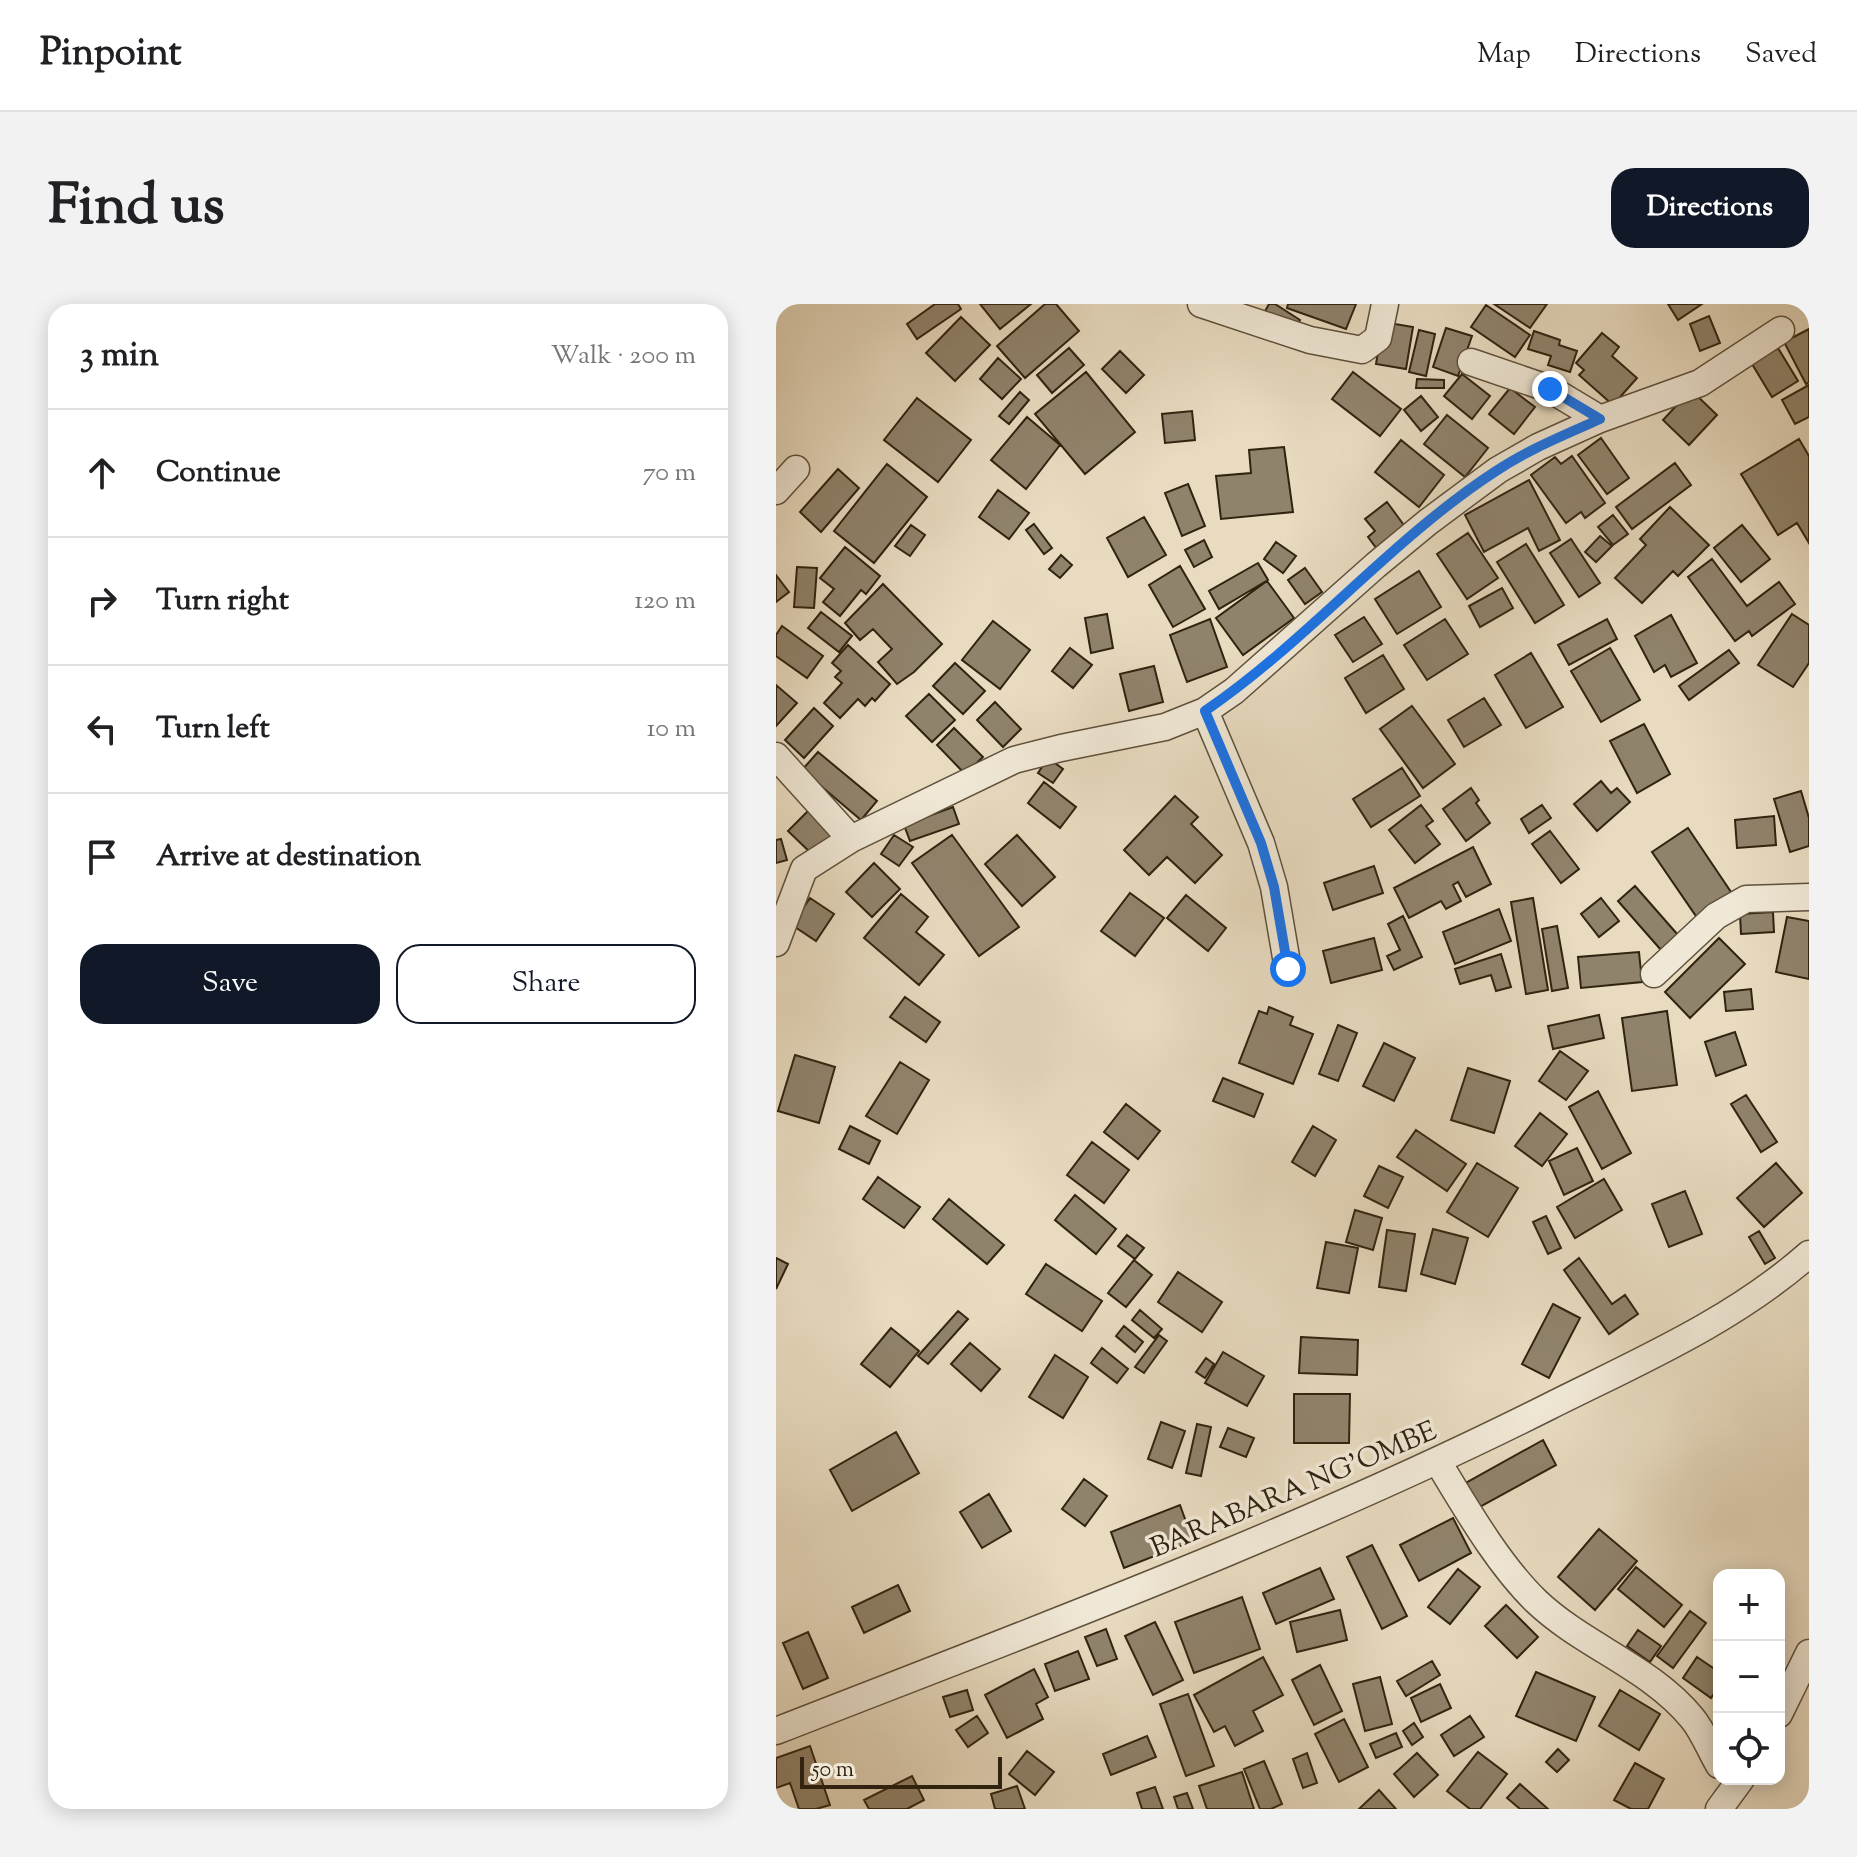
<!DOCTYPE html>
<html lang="en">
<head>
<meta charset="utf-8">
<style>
  :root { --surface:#fff; --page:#f2f2f2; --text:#202124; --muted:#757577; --line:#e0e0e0; --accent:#111827 }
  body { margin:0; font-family:"Sorts Mill Goudy",serif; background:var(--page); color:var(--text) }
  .controls { position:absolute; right:24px; bottom:24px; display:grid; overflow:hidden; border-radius:16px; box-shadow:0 4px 20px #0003 }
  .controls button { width:72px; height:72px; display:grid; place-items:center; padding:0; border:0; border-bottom:2px solid var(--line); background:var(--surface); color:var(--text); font:40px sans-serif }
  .scale { position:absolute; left:24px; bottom:20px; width:202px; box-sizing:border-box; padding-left:8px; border:4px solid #312310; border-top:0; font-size:22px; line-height:28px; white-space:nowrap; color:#312310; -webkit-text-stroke:6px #f0e8d6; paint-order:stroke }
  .stop { position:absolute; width:24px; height:24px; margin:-18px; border:6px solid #1a73e8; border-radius:50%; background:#fff }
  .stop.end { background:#1a73e8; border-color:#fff; box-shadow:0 2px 8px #0008 }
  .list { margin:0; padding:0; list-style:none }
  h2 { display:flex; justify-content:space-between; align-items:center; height:104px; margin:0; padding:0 32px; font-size:34px }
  h2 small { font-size:26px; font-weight:400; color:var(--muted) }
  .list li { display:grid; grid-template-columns:52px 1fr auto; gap:24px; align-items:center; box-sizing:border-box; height:128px; padding:0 32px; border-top:2px solid var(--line) }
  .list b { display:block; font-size:30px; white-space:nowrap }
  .list em { font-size:26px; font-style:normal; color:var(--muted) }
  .actions { display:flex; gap:16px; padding:24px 32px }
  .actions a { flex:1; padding:18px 0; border:2px solid var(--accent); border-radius:24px; text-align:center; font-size:28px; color:var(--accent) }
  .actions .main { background:var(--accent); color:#fff }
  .icon { flex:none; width:44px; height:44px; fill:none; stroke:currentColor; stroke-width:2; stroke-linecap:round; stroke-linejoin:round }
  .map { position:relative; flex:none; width:1033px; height:1505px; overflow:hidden; border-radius:24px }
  header { display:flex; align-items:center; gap:48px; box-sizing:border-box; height:112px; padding:0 40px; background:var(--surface); border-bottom:2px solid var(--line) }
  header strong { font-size:38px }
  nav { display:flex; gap:44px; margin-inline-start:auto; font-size:28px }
  .intro { display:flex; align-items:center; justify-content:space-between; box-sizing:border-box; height:192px; padding:0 48px }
  h1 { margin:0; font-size:56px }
  .button { padding:20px 36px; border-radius:24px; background:var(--accent); color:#fff; font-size:28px; font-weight:700 }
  main { display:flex; gap:48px; padding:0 48px }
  aside { flex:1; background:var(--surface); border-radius:24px; box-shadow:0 4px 20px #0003 }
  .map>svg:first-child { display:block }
  .building { fill:#90836c; stroke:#312310; stroke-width:2 }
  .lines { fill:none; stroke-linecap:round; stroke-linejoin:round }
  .street-casing { stroke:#5f513c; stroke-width:29 }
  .street { stroke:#f0e8d6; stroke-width:26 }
  .route { stroke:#1a73e8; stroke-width:10 }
  .labels { text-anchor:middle; stroke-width:7; stroke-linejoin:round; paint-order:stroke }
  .street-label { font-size:28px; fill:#312310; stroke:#f0e8d6 }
</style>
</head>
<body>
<header>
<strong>Pinpoint</strong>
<nav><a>Map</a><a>Directions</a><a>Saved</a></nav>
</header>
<div class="intro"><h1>Find us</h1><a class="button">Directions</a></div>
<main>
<aside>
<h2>3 min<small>Walk · 200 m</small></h2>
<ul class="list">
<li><svg class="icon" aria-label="ahead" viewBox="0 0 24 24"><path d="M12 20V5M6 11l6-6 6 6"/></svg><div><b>Continue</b></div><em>70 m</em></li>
<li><svg class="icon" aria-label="right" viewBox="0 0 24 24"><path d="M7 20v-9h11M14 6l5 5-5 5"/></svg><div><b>Turn right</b></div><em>120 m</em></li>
<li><svg class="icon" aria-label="left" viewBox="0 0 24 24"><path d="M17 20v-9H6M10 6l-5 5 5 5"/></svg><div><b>Turn left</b></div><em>10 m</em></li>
<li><svg class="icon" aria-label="arrive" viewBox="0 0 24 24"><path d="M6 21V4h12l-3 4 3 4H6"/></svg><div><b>Arrive at destination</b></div></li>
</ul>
<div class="actions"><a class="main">Save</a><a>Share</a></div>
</aside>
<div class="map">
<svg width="1033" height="1505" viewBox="0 0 1033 1505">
  <rect width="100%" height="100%" fill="#e8dbc0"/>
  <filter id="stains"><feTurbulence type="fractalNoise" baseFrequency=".0025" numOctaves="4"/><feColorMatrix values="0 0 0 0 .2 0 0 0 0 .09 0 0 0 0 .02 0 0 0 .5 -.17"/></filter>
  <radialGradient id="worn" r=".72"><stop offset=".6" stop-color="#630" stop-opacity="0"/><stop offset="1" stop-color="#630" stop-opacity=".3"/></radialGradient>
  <path class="building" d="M159 0H182L185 5 141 35 131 20Z
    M204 0H255L224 25Z
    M269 0H280L303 27 249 74 221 42Z
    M493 0H499L524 16 517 29 487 11Z
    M512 0H580L570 25 511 4Z
    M718 0H771L754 24Z
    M892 0H926L902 16Z
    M710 1 754 31 739 53 695 23Z
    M933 12 944 39 924 47 914 20Z
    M185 13 214 41 179 77 150 49Z
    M607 18 637 23 630 65 600 60Z
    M670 24 696 32 682 72 657 63Z
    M1033 25V78L1030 80 1008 38Z
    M643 26 659 30 650 72 633 68Z
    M758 27 784 36 783 41 801 47 794 68 772 61 775 52 752 45Z
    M826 29 843 43 836 52 861 74 837 101 803 71 808 66 800 59Z
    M293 44 308 61 276 89 261 71Z
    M1002 44 1022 77 996 93 976 60Z
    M344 47 368 71 350 89 326 65Z
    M222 54 245 75 226 95 204 75Z
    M310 68 359 128 309 170 259 110Z
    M577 68 625 105 604 132 556 95Z
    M686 70 714 92 696 115 668 92Z
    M641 75 668 76V84H640Z
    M1033 81V113L1019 120 1006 96Z
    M734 84 759 103 738 130 713 110Z
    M915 86 941 111 913 141 887 116Z
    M244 88 253 96 233 120 223 112Z
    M645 92 662 113 645 127 628 106Z
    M141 94 195 136 162 178 108 136Z
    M416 107 419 136 389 139 386 110Z
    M671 111 712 144 689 173 648 140Z
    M251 113 284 141 250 185 215 156Z
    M825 134 853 174 831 190 802 151Z
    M1023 135 1033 152V239L1021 219 1002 231 965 170Z
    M625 136 668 171 643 203 599 168Z
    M508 143 517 208 445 215 440 172 475 169 473 146Z
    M796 152 829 199 809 214 805 208 790 219 755 171 779 153 785 160Z
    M899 159 915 181 856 225 840 203Z
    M111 160 151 193 98 259 58 227Z
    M62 165 83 184 45 228 24 208Z
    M753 176 784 236 763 247 752 224 708 248 689 211Z
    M412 180 429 222 406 232 389 189Z
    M222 186 253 209 233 235 203 213Z
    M611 198 630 224 601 245 592 233 599 227 589 215Z
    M894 203 933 241 902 272 897 267 866 299 839 274 870 241 864 235Z
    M837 211 852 230 837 241 822 223Z
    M368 213 390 251 352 273 331 234Z
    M258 220 276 244 268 250 250 226Z
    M135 221 149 231 134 252 119 242Z
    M966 221 994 255 965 278 938 244Z
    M692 229 722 274 691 295 661 250Z
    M824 232 836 242 820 258 809 248Z
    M795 235 824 279 803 293 774 249Z
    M428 236 436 253 418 263 409 246Z
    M500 238 520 252 507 269 488 255Z
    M750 240 788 301 759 319 721 258Z
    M69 243 104 272 90 290 85 286 64 312 47 298 58 285 44 274Z
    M285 251 296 261 284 274 273 265Z
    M936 255 971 302 1003 278 1019 300 976 332 973 327 959 337 912 273Z
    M482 259 492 276 443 305 433 287Z
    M404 262 429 305 397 323 373 281Z
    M21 263 41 264 38 304 18 303Z
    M529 264 546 288 529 300 512 276Z
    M643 267 665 303 621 330 599 295Z
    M0 271 13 288 0 298Z
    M491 277 518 314 467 351 440 314Z
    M107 280 166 340 138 368 121 380 102 358 116 345 97 325 84 336 69 319Z
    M726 284 737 304 704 323 693 302Z
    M45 308 76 332 63 348 32 324Z
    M331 310 337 344 315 349 309 314Z
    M1016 310 1033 321V359L1017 383 982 361Z
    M895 311 921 359 895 373 889 361 878 368 859 332Z
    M588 313 606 340 577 358 559 331Z
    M434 315 451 363 411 378 394 331Z
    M669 315 692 350 651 376 628 341Z
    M831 315 841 335 793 361 782 341Z
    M217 317 254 346 224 385 186 356Z
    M6 322 47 352 31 374 0 352V331Z
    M72 341 114 380 99 397 96 394 89 402 82 395 64 414 48 399 66 379 59 373 65 367 56 359Z
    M294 344 316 361 297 384 276 367Z
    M834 344 864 396 825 418 795 367Z
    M953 346 963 359 913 396 903 382Z
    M755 349 787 403 750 424 719 371Z
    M607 351 628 385 590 409 569 374Z
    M179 359 209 387 187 410 157 382Z
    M378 362 387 398 353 407 344 370Z
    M0 381 21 399 0 422Z
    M153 390 179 416 156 438 130 412Z
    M708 394 725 421 688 443 672 416Z
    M219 398 245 425 227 443 201 416Z
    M636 402 679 460 647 484 604 425Z
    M38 404 57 422 28 454 9 436Z
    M868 420 894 470 861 489 834 437Z
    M178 424 207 453 189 470 161 441Z
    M42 448 101 497 85 516 26 466Z
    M272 454 287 465 277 479 262 469Z
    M626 464 644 492 595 523 577 495Z
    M825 477 835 489 841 484 854 498 821 527 798 500Z
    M268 478 300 503 284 524 252 499Z
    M695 484 703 496 700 499 714 519 690 537 667 505Z
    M1025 487 1033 514V542L1014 548 998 495Z
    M399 492 422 513 415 520 446 551 419 579 391 553 373 571 348 546Z
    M645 501 657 517 650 522 664 540 639 559 613 526Z
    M766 501 775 514 753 529 745 515Z
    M177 503 183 520 134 537 128 521Z
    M34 505 60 531 39 553 12 527Z
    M998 512 1000 541 961 544 959 516Z
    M912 524 957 591 922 615 876 548Z
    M774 527 803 565 785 579 756 540Z
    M118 531 137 543 123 562 105 550Z
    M176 531 243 623 203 652 136 559Z
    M241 531 279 573 246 602 209 560Z
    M5 535 11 556 0 559V536Z
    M697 543 715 580 690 593 682 578 677 581 685 597 670 605 665 597 633 614 618 584Z
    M98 559 124 585 96 613 70 588Z
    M598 562 607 589 557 606 548 579Z
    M859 582 902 631 885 646 842 597Z
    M354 589 388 614 359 652 325 627Z
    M125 590 152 613 140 628 168 651 143 681 88 634Z
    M410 591 450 624 432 647 391 614Z
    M34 594 58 610 40 637 16 621Z
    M757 594 772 686 750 690 735 598Z
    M825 594 843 617 823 633 805 610Z
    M723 605 735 637 679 660 667 628Z
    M997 608 998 628 965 630 964 610Z
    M627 612 646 653 618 666 611 652 624 646 612 620Z
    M1011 613 1033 617V675L1000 668Z
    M781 622 792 684 776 687 766 625Z
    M598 634 606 666 555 679 547 647Z
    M943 634 969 660 914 714 889 688Z
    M863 648 866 678 805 684 802 653Z
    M725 650 735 683 720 687 715 671 684 680 679 665Z
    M975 685 977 705 950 707 948 688Z
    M129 693 164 718 150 738 114 713Z
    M493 703 517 713 514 721 537 730 517 780 463 759 483 707 491 710Z
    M891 707 901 781 856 787 846 714Z
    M823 711 828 734 777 745 772 722Z
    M562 721 581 729 562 777 543 770Z
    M959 728 970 761 940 772 929 738Z
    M608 739 639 754 618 797 587 782Z
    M784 747 812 767 790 796 763 777Z
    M19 751 59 763 43 819 2 807Z
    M124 758 153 776 121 830 90 812Z
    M692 764 734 777 718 829 675 816Z
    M447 774 487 790 478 813 437 797Z
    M822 787 855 849 826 865 793 803Z
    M970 791 1001 838 985 848 955 800Z
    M350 800 384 827 362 855 328 828Z
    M764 809 791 830 766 862 739 842Z
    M74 822 104 837 93 860 63 845Z
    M537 822 560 836 539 872 516 858Z
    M640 826 690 860 671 887 621 853Z
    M316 838 353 866 328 899 291 871Z
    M801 844 817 877 788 891 773 857Z
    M701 859 742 884 712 933 671 908Z
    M1000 859 1026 889 988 923 961 894Z
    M603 862 627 873 612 904 588 892Z
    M102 873 144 903 128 924 87 895Z
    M828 875 846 906 799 934 781 903Z
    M909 887 926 930 893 943 876 900Z
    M299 891 340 925 320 950 279 916Z
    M173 895 228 941 211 960 157 915Z
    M579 906 606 914 597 946 570 938Z
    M770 912 785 944 772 950 757 918Z
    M657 925 692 934 679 980 645 970Z
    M611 926 639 930 630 987 603 983Z
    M983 927 999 954 989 960 973 933Z
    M351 931 368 944 359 955 342 942Z
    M550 938 582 944 573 989 541 984Z
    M0 954 12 960 0 985Z
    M803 954 836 1000 849 991 862 1010 833 1030 788 966Z
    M358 956 376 971 350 1003 332 989Z
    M270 960 326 997 306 1027 250 990Z
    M402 968 446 998 426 1028 382 998Z
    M777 1000 804 1014 773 1074 746 1060Z
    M364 1006 386 1025 378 1034 356 1016Z
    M182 1007 192 1015 152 1060 142 1052Z
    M348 1022 367 1038 359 1048 340 1032Z
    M115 1024 143 1047 114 1083 85 1060Z
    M383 1031 391 1037 368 1069 359 1063Z
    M525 1033 582 1036 581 1071 523 1069Z
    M194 1039 224 1065 205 1087 175 1060Z
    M326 1044 352 1065 341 1079 315 1059Z
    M447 1048 488 1072 471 1102 429 1079Z
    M279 1051 312 1073 287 1114 253 1093Z
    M430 1054 438 1060 429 1074 420 1068Z
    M518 1090H574L573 1139H518Z
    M385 1118 409 1127 396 1164 372 1155Z
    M421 1120 435 1123 425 1172 410 1169Z
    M452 1124 478 1134 470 1153 444 1143Z
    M120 1128 143 1169 76 1207 54 1166Z
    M767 1136 780 1161 702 1204 688 1180Z
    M308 1175 331 1192 309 1222 286 1205Z
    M213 1190 235 1227 206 1244 184 1208Z
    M404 1201 417 1237 348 1264 335 1228Z
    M677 1214 695 1249 643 1277 624 1241Z
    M823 1225 861 1257 819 1306 782 1273Z
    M596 1241 631 1312 606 1325 571 1253Z
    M860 1263 906 1301 888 1323 842 1285Z
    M544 1264 558 1295 500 1320 487 1289Z
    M682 1265 704 1283 674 1320 652 1303Z
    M122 1281 134 1307 88 1329 76 1303Z
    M466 1293 484 1345 418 1369 399 1318Z
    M730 1301 762 1333 741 1354 709 1322Z
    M564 1306 571 1336 521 1348 514 1318Z
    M914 1307 930 1319 897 1364 881 1352Z
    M379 1318 407 1376 377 1391 349 1332Z
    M330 1325 341 1355 321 1362 309 1333Z
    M862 1326 885 1342 874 1358 851 1342Z
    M32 1328 52 1374 27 1385 7 1339Z
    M302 1347 313 1375 279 1387 269 1360Z
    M487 1353 507 1391 477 1407 487 1427 459 1442 449 1422 438 1428 418 1391Z
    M921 1353 943 1368V1382L935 1394 907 1374Z
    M656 1357 664 1371 630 1392 621 1377Z
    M544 1361 566 1407 538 1421 516 1376Z
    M258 1365 272 1393 260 1400 267 1415 231 1434 209 1391Z
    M760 1368 819 1393 800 1437 740 1412Z
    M604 1373 616 1420 589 1427 577 1380Z
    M664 1380 675 1404 645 1418 635 1394Z
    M191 1386 197 1406 174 1413 167 1393Z
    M844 1386 884 1410 863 1446 823 1422Z
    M412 1390 438 1462 410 1472 384 1400Z
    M201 1412 212 1429 192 1443 180 1426Z
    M694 1412 708 1433 678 1452 665 1431Z
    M568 1415 592 1463 563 1478 539 1430Z
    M638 1419 647 1433 636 1441 627 1427Z
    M620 1429 626 1443 600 1454 594 1440Z
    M371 1432 380 1453 335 1471 327 1450Z
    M34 1442 54 1501 40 1505H23L14 1479 0 1484V1454Z
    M782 1445 793 1456 781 1468 770 1458Z
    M251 1447 278 1468 259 1491 233 1470Z
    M702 1448 731 1470 704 1505H694L671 1487Z
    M531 1449 541 1479 527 1484 517 1455Z
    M641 1449 662 1471 638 1493 618 1470Z
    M488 1457 506 1500 495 1505H484L468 1465Z
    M859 1459 888 1475 872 1505H855L838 1496Z
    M466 1468 478 1505H431L423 1482Z
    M136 1472 148 1496 131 1505H93L88 1496Z
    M744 1480 772 1505H744L731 1494Z
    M241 1482 249 1505H219L215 1490Z
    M379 1483 387 1505H366L361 1489Z
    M603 1486 620 1505H583Z
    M411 1489 417 1505H402L398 1493Z"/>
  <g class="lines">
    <defs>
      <path id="street" d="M425 0 534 36 586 46 602 34 609 0
        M695 58 774 85 824 115
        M0 187 20 165
        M429 407 485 539 498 583 512 665
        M0 452 75 535
        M0 639 28 565 75 535 238 456 285 444 389 423 429 407 458 387 600 261 652 218 722 166 762 143 824 115 924 79 1005 26
        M878 670 940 612 970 595 1033 593
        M662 1158C690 1204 722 1260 760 1297 807 1342 874 1363 916 1414 927 1427 934 1446 943 1461
        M1003 1410 1033 1349
        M0 1427C261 1325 523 1228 774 1102 864 1057 957 1017 1033 950
        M943 1505 965 1475"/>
    </defs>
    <use href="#street" class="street-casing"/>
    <use href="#street" class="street"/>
  </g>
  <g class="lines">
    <path class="route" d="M512 665 498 583 485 539 429 407C533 336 614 236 720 167 753 145 789 131 824 115L774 85"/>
  </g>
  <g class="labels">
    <g class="street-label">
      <text transform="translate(517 1184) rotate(-23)" y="10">BARABARA NG'OMBE</text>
    </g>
  </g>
  <rect width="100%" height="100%" filter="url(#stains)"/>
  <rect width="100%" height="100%" fill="url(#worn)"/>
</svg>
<div class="controls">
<button>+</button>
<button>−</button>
<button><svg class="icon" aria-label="locate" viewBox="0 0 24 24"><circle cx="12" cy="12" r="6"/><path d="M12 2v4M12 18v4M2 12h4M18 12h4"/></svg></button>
</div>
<div class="scale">50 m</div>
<div class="stop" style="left:512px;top:665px"></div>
<div class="stop end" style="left:774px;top:85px"></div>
</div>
</main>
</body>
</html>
